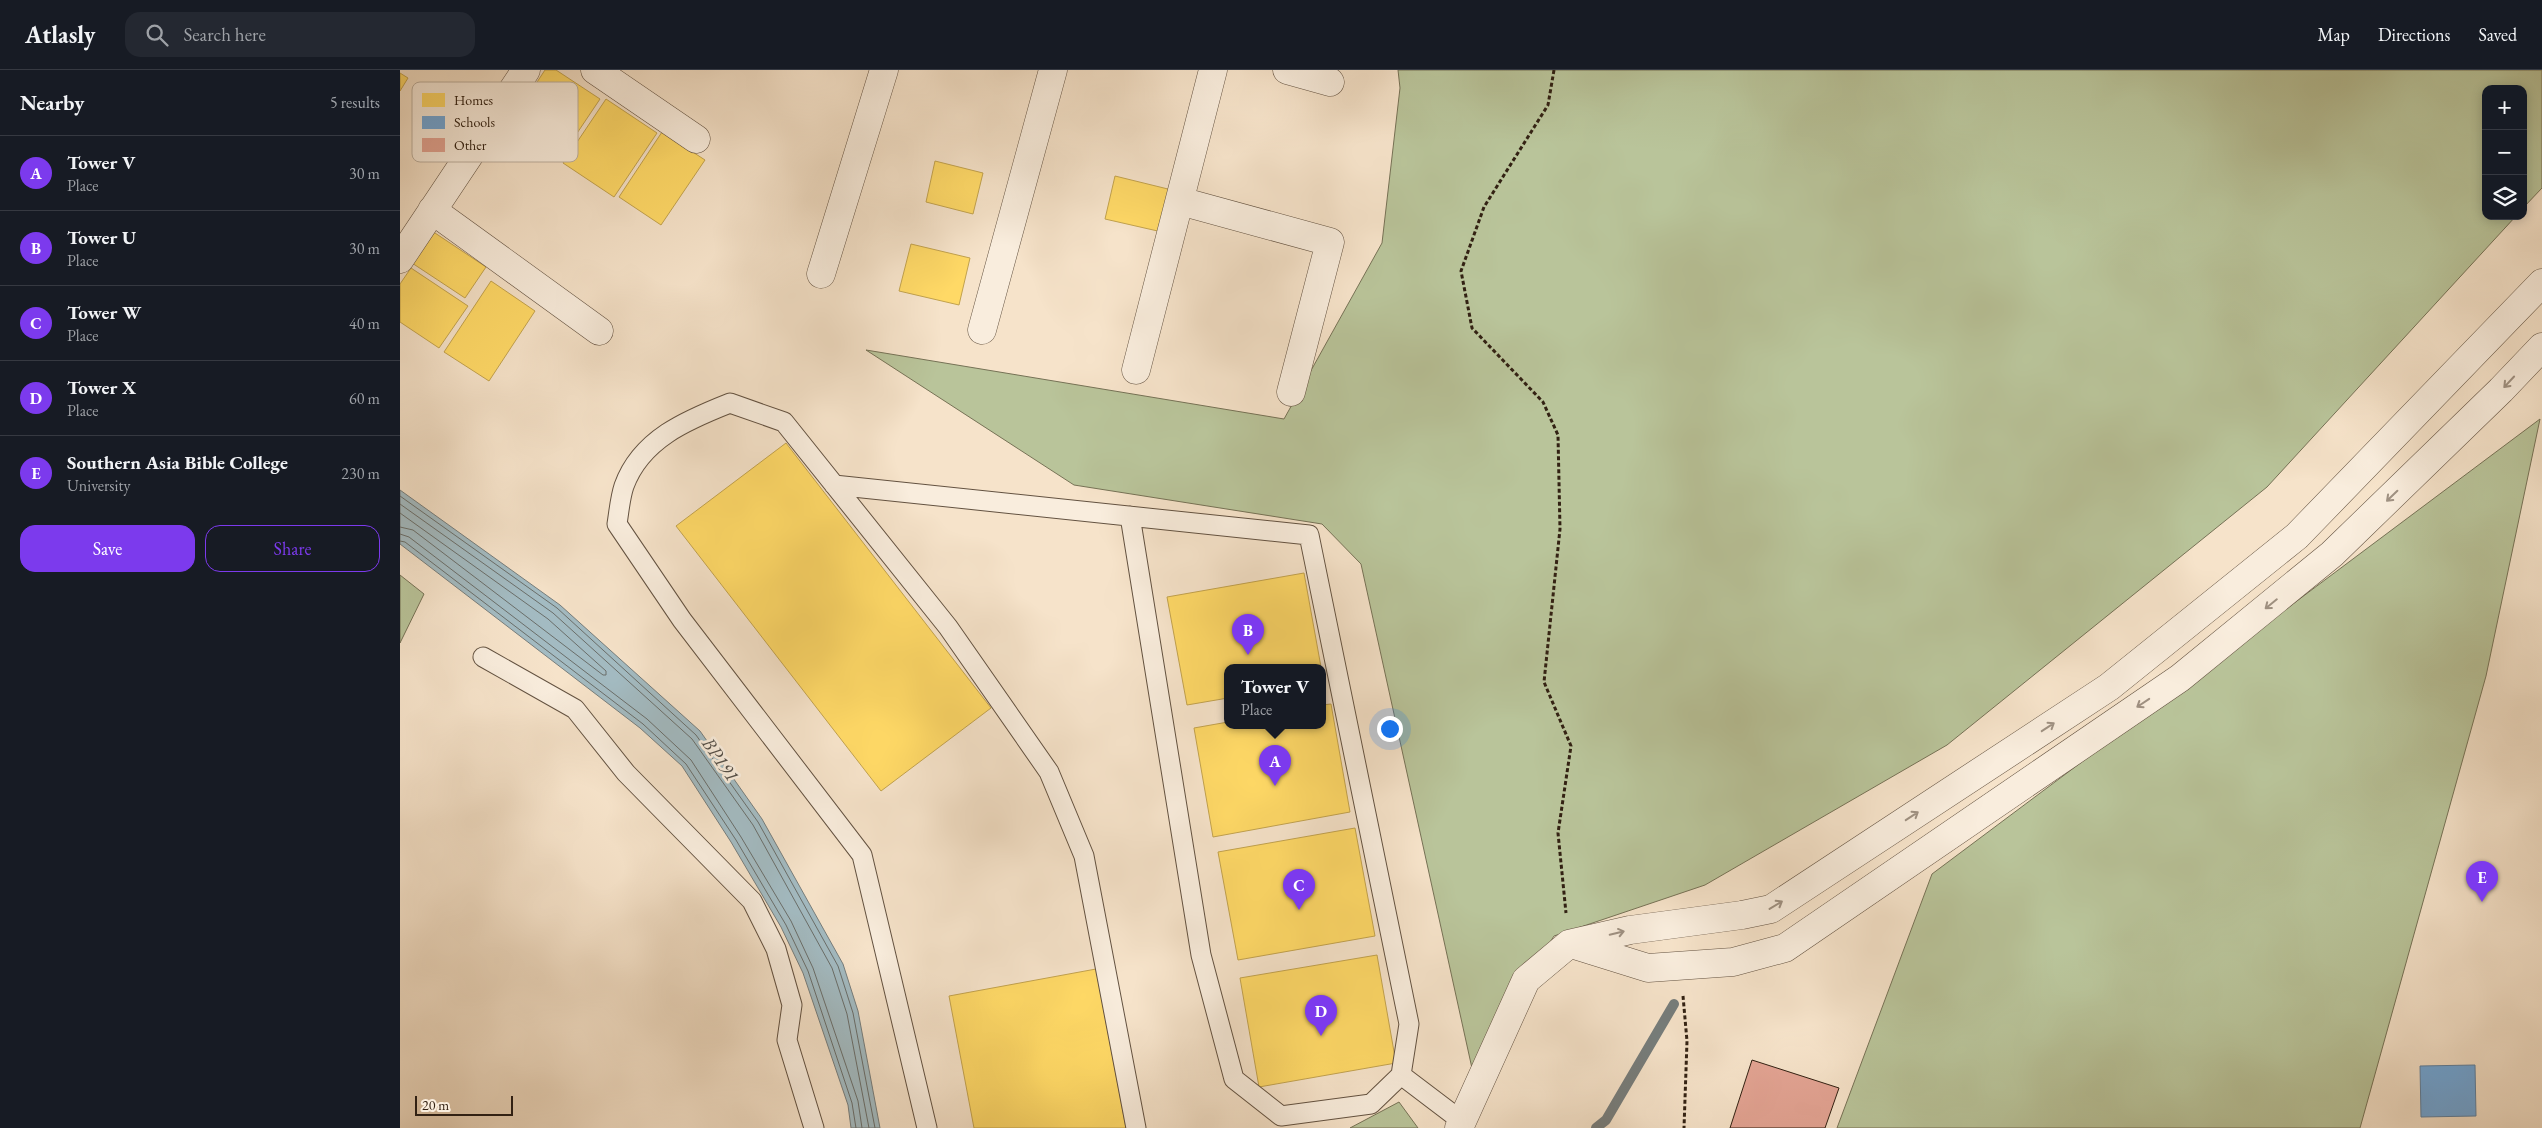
<!DOCTYPE html>
<html lang="en">
<head>
<meta charset="utf-8">
<style>
  :root { --surface:#171b24; --page:#242831; --text:#f1f3f6; --muted:#9ea1a6; --line:#363941; --accent:#7c3aed }
  body { margin:0; font-family:"EB Garamond",serif; background:var(--page); color:var(--text) }
  .controls { position:absolute; right:15px; top:15px; display:grid; overflow:hidden; border-radius:10px; box-shadow:0 2px 12px #0003 }
  .controls button { width:45px; height:45px; display:grid; place-items:center; padding:0; border:0; border-bottom:1px solid var(--line); background:var(--surface); color:var(--text); font:25px sans-serif }
  .scale { position:absolute; left:15px; bottom:12px; width:98px; box-sizing:border-box; padding-left:5px; border:2px solid #322113; border-top:0; font-size:14px; line-height:18px; white-space:nowrap; color:#322113; -webkit-text-stroke:4px #f9eddd; paint-order:stroke }
  .you { position:absolute; left:989px; top:658px; width:18px; height:18px; margin:-12px; border:4px solid #fff; border-radius:50%; background:#1a73e8; box-shadow:0 0 0 8px #1a73e833 }
  .badge { display:grid; place-items:center; width:32px; height:32px; border-radius:50%; background:var(--accent); color:#fff; font-size:16px; font-weight:700 }
  .pin { position:absolute; translate:-50% -41px; filter:drop-shadow(0 1px 2px #0008) }
  .pin::after { content:''; position:absolute; top:26px; width:18px; height:15px; background:inherit; clip-path:polygon(0 0,100% 0,50% 100%) }
  .popup { position:absolute; left:824px; top:594px; width:102px; height:65px; box-sizing:border-box; display:grid; place-content:center; border-radius:10px; background:var(--surface); filter:drop-shadow(0 1px 4px #0005); font-size:16px; white-space:nowrap; color:var(--muted) }
  .popup b { font-size:19px; color:var(--text) }
  .popup::after { content:''; position:absolute; left:50%; top:100%; margin-left:-10px; border:10px solid transparent; border-top-color:var(--surface) }
  .list { margin:0; padding:0; list-style:none }
  h2 { display:flex; justify-content:space-between; align-items:center; height:65px; margin:0; padding:0 20px; font-size:21px }
  h2 small { font-size:16px; font-weight:400; color:var(--muted) }
  .list li { display:grid; grid-template-columns:32px 1fr auto; gap:15px; align-items:center; box-sizing:border-box; height:75px; padding:0 20px; border-top:1px solid var(--line) }
  .list b { display:block; font-size:19px; white-space:nowrap }
  .list p { margin:0; font-size:16px; white-space:nowrap; color:var(--muted) }
  .list em { font-size:16px; font-style:normal; color:var(--muted) }
  .actions { display:flex; gap:10px; padding:15px 20px }
  .actions a { flex:1; padding:11px 0; border:1px solid var(--accent); border-radius:15px; text-align:center; font-size:18px; color:var(--accent) }
  .actions .main { background:var(--accent); color:#fff }
  .icon { flex:none; width:28px; height:28px; fill:none; stroke:currentColor; stroke-width:2; stroke-linecap:round; stroke-linejoin:round }
  .map { position:relative; flex:none; width:2142px; height:1058px; overflow:hidden }
  header { display:flex; align-items:center; gap:30px; box-sizing:border-box; height:70px; padding:0 25px; background:var(--surface); border-bottom:1px solid var(--line) }
  header strong { font-size:24px }
  nav { display:flex; gap:28px; margin-inline-start:auto; font-size:18px }
  .search { width:350px; height:45px; background:var(--page); display:flex; align-items:center; gap:12px; box-sizing:border-box; padding:0 18px; border-radius:15px; color:var(--muted); font-size:19px }
  main { display:flex }
  aside { flex:1; background:var(--surface) }
  .map>svg:first-child { display:block }
  .green { fill:#b9c49a; stroke:#767256 }
  .water { fill:#a3bbc2; stroke:#767d7c }
  .homes { fill:#ffd966; stroke:#c2a24d }
  .schools { fill:#6fa8dc; stroke:#5d80a0 }
  .lines { fill:none; stroke-linecap:round; stroke-linejoin:round }
  .shore { stroke:#6a6e6a; stroke-width:1 }
  .stream { stroke:#767d7c; stroke-width:10 }
  .building { fill:#e3a494; stroke:#322113 }
  .service-casing { stroke:#635241; stroke-width:21 }
  .minor-casing { stroke:#635241; stroke-width:29 }
  .path { stroke:#322113; stroke-width:3; stroke-dasharray:4 2.5; stroke-linecap:butt }
  .service { stroke:#f9eddd; stroke-width:19 }
  .minor { stroke:#f9eddd; stroke-width:28 }
  .oneway { stroke:#9f9182 }
  .labels { text-anchor:middle; stroke-width:5; stroke-linejoin:round; paint-order:stroke }
  .water-label { font-size:19px; font-style:italic; fill:#544f48; stroke:#f9eddd }
  .key { fill:#f9eddd; stroke:#bdb0a0; stroke-width:1 }
  .key-label { font-size:14px; fill:#322113 }
</style>
</head>
<body>
<header>
<strong>Atlasly</strong>
<div class="search"><svg class="icon" aria-label="search" viewBox="0 0 24 24"><circle cx="10" cy="10" r="6"/><path d="M15 15l6 6"/></svg>Search here</div>
<nav><a>Map</a><a>Directions</a><a>Saved</a></nav>
</header>
<main>
<aside>
<h2>Nearby<small>5 results</small></h2>
<ul class="list">
<li><span class="badge">A</span><div><b>Tower V</b><p>Place</p></div><em>30 m</em></li>
<li><span class="badge">B</span><div><b>Tower U</b><p>Place</p></div><em>30 m</em></li>
<li><span class="badge">C</span><div><b>Tower W</b><p>Place</p></div><em>40 m</em></li>
<li><span class="badge">D</span><div><b>Tower X</b><p>Place</p></div><em>60 m</em></li>
<li><span class="badge">E</span><div><b>Southern Asia Bible College</b><p>University</p></div><em>230 m</em></li>
</ul>
<div class="actions"><a class="main">Save</a><a>Share</a></div>
</aside>
<div class="map">
<svg width="2142" height="1058" viewBox="0 0 2142 1058">
  <rect width="100%" height="100%" fill="#f6e3ca"/>
  <filter id="stains"><feTurbulence type="fractalNoise" baseFrequency=".004" numOctaves="4"/><feColorMatrix values="0 0 0 0 .2 0 0 0 0 .09 0 0 0 0 .02 0 0 0 .5 -.17"/></filter>
  <radialGradient id="worn" r=".72"><stop offset=".6" stop-color="#630" stop-opacity="0"/><stop offset="1" stop-color="#630" stop-opacity=".3"/></radialGradient>
  <path class="green" d="M998 0H2142V118L2123 138V19H2086V146H2116L1867 417 1547 675 1305 815 1154 866 1126 910 1077 1021 961 494 922 454 674 415 466 280 884 349 982 173 1000 18Z
    M2140 349 2086 606 1960 1058H1437L1532 804Z
    M0 505 24 524 0 573Z
    M999 1032 1018 1058H950Z"/>
  <path class="water" d="M0 420 160 535 300 661 362 749 443 894 458 941 480 1058H451L448 1035 403 903 381 857 331 772 282 696 240 658 0 474Z"/>
  <path class="homes" d="M145 0H156L200 29 159 90 108 56Z
    M0 3 8 8 0 21Z
    M206 29 257 63 214 127 163 93Z
    M262 62 305 90 261 155 219 127Z
    M535 91 583 103 573 144 526 132Z
    M715 106 772 120 762 162 705 149Z
    M32 161 86 197 65 228 12 193Z
    M511 174 570 188 559 235 499 221Z
    M11 198 68 236 39 278 0 252V214Z
    M91 211 135 241 89 311 44 282Z
    M386 373 591 638 481 721 276 456Z
    M904 503 921 597H828V628L787 635 767 527Z
    M931 634 950 742 813 767 794 658 828 652V655H922V635Z
    M955 758 975 866 838 890 818 782Z
    M977 885 996 993 859 1017 840 908Z
    M696 899 726 1058H574L549 926Z"/>
  <path class="schools" d="M2075 995 2076 1046 2021 1047 2020 996Z"/>
  <g class="lines">
    <path class="shore" d="M0 426 157 538 296 665 358 752 438 896 453 943 475 1058
      M0 434 153 543 292 669 353 755 432 898 447 944 469 1058
      M0 443 148 549 206 601V605H203L13 460 0 457
      M0 464 9 467 247 649 291 690 341 767 391 851 413 898 458 1031 462 1058
      M0 471 5 472 243 654 286 694 336 770 386 855 408 901 452 1033 456 1058"/>
    <path class="stream" d="M1196 1058 1206 1050 1274 934"/>
  </g>
  <path class="building" d="M1352 990 1439 1018 1425 1058H1330Z"/>
  <g class="lines">
    <defs>
      <path id="service" d="M434 415 909 465 1009 954 1001 1005 971 1034 881 1046 834 1009 801 885 730 446
        M83 587 175 639 226 703 352 831 376 879 392 935 387 970 414 1058
        M1001 1005 1063 1052
        M527 1058 462 785 282 550 217 454C219 442 220 428 224 416 241 369 287 350 330 333L384 352 548 557 649 702 684 786 736 1058"/>
      <path id="minor" d="M195 0 296 69
        M887 0 930 12
        M780 131 930 172 891 322
        M32 140 199 261
        M0 189 126 0
        M421 204 484 0
        M582 260 653 0
        M736 300 813 0
        M1171 874 1248 898 1333 892 1385 878 1780 608 1932 484 2101 320 2142 277
        M1059 1058 1126 910 1169 874 1230 860 1342 845 1371 839 1709 617 1897 466 2142 213"/>
    </defs>
    <use href="#service" class="service-casing"/>
    <use href="#minor" class="minor-casing"/>
    <path class="path" d="M1154 0 1148 35 1084 137 1061 201 1072 258 1143 332 1158 365 1160 459 1144 612 1171 676 1158 763 1166 843
      M1283 926 1287 971 1284 1058"/>
    <use href="#service" class="service"/>
    <use href="#minor" class="minor"/>
  </g>
  <defs><path id="oneway-shaft" d="M-6 0H5M1.5-3L5.5 0L1.5 3" fill="none" stroke-width="1.6" stroke-linecap="round" stroke-linejoin="round" transform="scale(1.25)"/></defs>
  <g class="oneway">
    <use href="#oneway-shaft" transform="translate(2109 312) rotate(133)"/>
    <use href="#oneway-shaft" transform="translate(1992 426) rotate(136)"/>
    <use href="#oneway-shaft" transform="translate(1871 534) rotate(141)"/>
    <use href="#oneway-shaft" transform="translate(1743 633) rotate(146)"/>
    <use href="#oneway-shaft" transform="translate(1648 657) rotate(-33)"/>
    <use href="#oneway-shaft" transform="translate(1512 746) rotate(-33)"/>
    <use href="#oneway-shaft" transform="translate(1376 835) rotate(-31)"/>
    <use href="#oneway-shaft" transform="translate(1217 863) rotate(-13)"/>
  </g>
  <g class="labels">
    <g class="water-label">
      <text transform="translate(321 689) rotate(55)" y="7">BP191</text>
    </g>
  </g>
  <rect x="12" y="12" width="166" height="80" rx="8" class="key"/>
  <rect x="22" y="23" width="23" height="14" fill="#ffd966"/>
  <rect x="22" y="46" width="23" height="13" fill="#6fa8dc"/>
  <rect x="22" y="68" width="23" height="14" fill="#e3a494"/>
  <g class="key-label">
    <text x="54" y="35">Homes</text>
    <text x="54" y="57">Schools</text>
    <text x="54" y="80">Other</text>
  </g>
  <rect width="100%" height="100%" filter="url(#stains)"/>
  <rect width="100%" height="100%" fill="url(#worn)"/>
</svg>
<div class="controls">
<button>+</button>
<button>−</button>
<button><svg class="icon" aria-label="layers" viewBox="0 0 24 24"><path d="M12 4l9 5-9 5-9-5zM3 14l9 5 9-5"/></svg></button>
</div>
<div class="scale">20 m</div>
<div class="you"></div>
<div class="pin badge" style="left:875px;top:716px">A</div>
<div class="popup"><b>Tower V</b>Place</div>
<div class="pin badge" style="left:848px;top:585px">B</div>
<div class="pin badge" style="left:899px;top:840px">C</div>
<div class="pin badge" style="left:921px;top:966px">D</div>
<div class="pin badge" style="left:2082px;top:832px">E</div>
</div>
</main>
</body>
</html>
